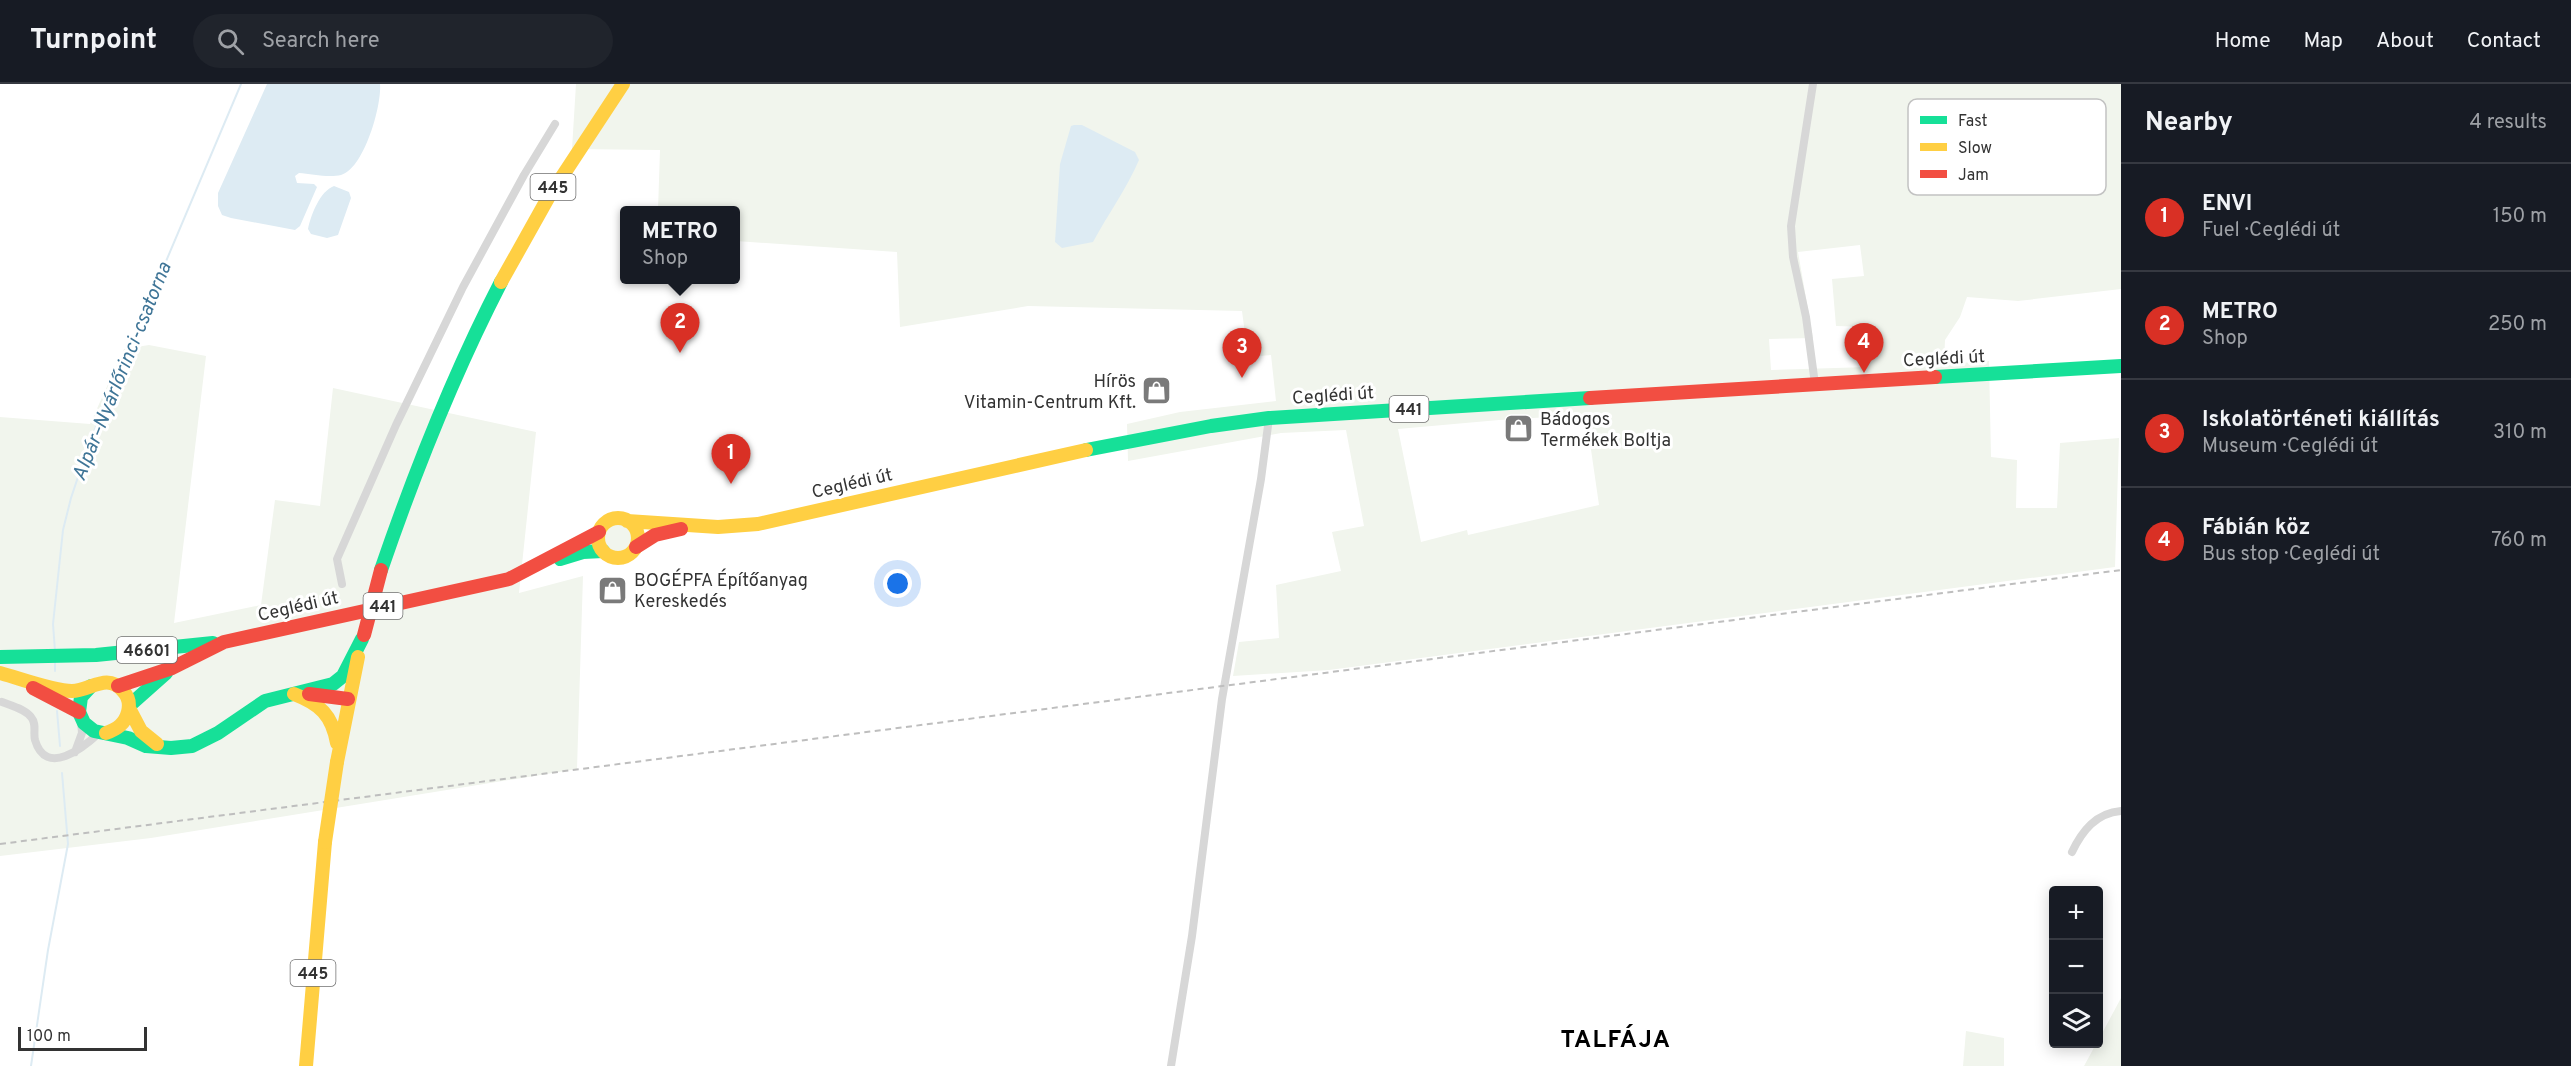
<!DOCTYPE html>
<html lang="en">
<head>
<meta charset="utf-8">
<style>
  :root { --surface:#171b24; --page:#20242c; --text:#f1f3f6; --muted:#9ea1a6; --line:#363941; --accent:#d93025 }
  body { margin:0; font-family:Overpass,sans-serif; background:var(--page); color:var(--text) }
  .controls { position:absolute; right:18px; bottom:18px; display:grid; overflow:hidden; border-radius:6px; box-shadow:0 3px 15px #0003 }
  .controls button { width:54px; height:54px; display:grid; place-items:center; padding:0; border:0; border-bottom:2px solid var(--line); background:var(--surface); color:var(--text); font:30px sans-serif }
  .scale { position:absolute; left:18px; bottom:15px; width:129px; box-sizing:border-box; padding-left:6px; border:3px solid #333; border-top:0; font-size:16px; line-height:21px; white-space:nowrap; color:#333; -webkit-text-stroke:4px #fff; paint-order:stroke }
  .you { position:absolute; left:898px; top:500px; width:21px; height:21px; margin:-15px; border:4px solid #fff; border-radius:50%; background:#1a73e8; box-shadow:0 0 0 9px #1a73e833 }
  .badge { display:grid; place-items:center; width:39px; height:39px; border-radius:50%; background:var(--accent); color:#fff; font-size:20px; font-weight:700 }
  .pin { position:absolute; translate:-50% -50px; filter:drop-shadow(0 2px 3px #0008) }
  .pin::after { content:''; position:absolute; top:32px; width:21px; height:18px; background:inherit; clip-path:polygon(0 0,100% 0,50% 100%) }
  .popup { position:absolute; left:620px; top:122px; width:120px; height:78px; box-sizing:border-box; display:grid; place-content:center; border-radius:6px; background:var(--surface); filter:drop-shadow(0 2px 4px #0005); font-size:20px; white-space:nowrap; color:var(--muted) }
  .popup b { font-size:22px; color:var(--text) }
  .popup::after { content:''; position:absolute; left:50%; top:100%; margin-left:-12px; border:12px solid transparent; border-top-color:var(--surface) }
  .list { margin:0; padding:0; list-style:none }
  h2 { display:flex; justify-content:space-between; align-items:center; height:78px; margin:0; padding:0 24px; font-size:26px }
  h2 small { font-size:20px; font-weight:400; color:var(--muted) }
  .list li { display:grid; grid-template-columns:39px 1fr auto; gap:18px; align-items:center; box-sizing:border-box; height:108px; padding:0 24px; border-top:2px solid var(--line) }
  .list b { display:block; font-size:22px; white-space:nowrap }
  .list p { margin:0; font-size:20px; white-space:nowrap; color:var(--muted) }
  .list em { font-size:20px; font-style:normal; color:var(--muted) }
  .icon { flex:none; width:33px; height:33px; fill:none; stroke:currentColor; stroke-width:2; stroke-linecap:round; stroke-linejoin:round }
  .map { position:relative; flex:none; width:2121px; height:982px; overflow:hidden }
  header { display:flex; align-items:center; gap:36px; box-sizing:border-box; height:84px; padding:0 30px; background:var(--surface); border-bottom:2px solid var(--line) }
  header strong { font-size:28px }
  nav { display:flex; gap:33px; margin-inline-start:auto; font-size:21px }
  .search { width:420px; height:54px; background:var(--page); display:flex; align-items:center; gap:15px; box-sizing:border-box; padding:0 21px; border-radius:33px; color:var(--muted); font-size:22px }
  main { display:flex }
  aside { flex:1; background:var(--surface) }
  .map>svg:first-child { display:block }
  .green { fill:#f1f5ed; fill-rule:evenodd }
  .water { fill:#ddebf3 }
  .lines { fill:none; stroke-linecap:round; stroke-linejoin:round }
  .stream { stroke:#ddebf3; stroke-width:2 }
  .street { stroke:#d7d7d7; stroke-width:8 }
  .fast { stroke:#16e098; stroke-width:14 }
  .slow { stroke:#ffcf43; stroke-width:14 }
  .jam { stroke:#f24e42; stroke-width:14 }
  .rail { stroke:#bebebe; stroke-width:2; stroke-dasharray:6 4.5; stroke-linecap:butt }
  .slow-bridge { stroke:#ffcf43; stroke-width:14 }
  .jam-bridge { stroke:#f24e42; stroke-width:14 }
  .labels { text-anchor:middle; stroke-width:6; stroke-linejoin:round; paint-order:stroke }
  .shield { fill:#fff; stroke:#707070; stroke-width:1.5 }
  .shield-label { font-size:16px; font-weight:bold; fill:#333 }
  .street-label { font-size:18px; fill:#333; stroke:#fff }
  .poi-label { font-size:18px; fill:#333; stroke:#fff; text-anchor:start }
  .water-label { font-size:20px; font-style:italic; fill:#3f7597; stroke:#fff }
  .district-label { font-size:24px; font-weight:bold; letter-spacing:1.5px; fill:#000; stroke:#fff }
  .key { fill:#fff; stroke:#c2c2c2; stroke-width:1.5 }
  .key-label { font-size:16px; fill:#333 }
</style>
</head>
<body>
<header>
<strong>Turnpoint</strong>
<div class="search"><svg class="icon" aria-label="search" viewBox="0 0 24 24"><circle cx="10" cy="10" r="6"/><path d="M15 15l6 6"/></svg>Search here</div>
<nav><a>Home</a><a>Map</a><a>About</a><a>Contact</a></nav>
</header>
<main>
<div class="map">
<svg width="2121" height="982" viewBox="0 0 2121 982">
  <rect width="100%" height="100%" fill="#fff"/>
  <path class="green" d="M576 0H2121V205L2018 217 1967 213 1960 233 1945 256 1944 280 1989 277 1991 373 2017 376 2016 424H2057L2060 359 2119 354 2115 483 1329 586 1233 592 1239 558 1279 554 1276 501 1341 487 1332 448 1364 442 1346 346 1281 349 1128 377 1127 340 1180 328 1276 317 1271 271 1248 273 1242 227 1028 222 900 243 897 168 736 157V127L658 126 660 66 572 65ZM1860 161 1864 192 1832 195 1836 242 1867 243 1868 283 1771 286 1769 255 1813 254 1798 168ZM1586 331 1599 421 1468 451 1467 446 1421 458 1398 345 1499 336Z
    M149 261 206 272 174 539 261 521 275 416 320 422 333 304 536 348 519 509 583 492 577 685 151 754 0 772V333L90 340 124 265Z
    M603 455a15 15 0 1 1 30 0a15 15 0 1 1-30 0Z
    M2121 914V982H2084L2096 960H2098L2099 955Z
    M1966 947 2004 954V982H1963Z"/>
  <path class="water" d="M267 0H380C382 21 364 85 341 91 329 94 311 90 299 89L295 92 297 99 314 100 317 103 300 142 295 146 231 134 222 131 218 122V109Z
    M1074 41H1082L1135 68 1139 76C1126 106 1108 130 1093 158L1062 164 1055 158 1060 80 1071 42Z
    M334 102 349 108 351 114 338 151 327 154 311 150 308 145C311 131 320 107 334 102Z"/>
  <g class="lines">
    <path class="stream" d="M55 567 53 540 63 446 71 414 90 357 241 0
      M55 578V587
      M57 627 60 662
      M31 982 48 866 68 760 62 689"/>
    <path class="street" d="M1813 0 1791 142 1793 173 1806 233 1815 300
      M342 500 337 475 396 341 463 203 524 91 555 40
      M2 618C12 622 25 625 31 633 37 640 33 648 35 656 46 694 84 663 99 649
      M75 668 82 649 81 637
      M2072 768C2082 747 2096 729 2121 727
      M1171 982 1192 852 1222 615 1261 395 1269 334"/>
    <path class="fast" d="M1935 293 2121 282
      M1086 366 1211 342 1269 334 1590 314
      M560 475 583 468 603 467
      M381 486C415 387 453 291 501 198
      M0 573 96 571 213 559
      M91 602 81 613 79 628 84 639 94 647 128 654 146 662 171 664 192 662 218 649 265 617 333 600 343 592 362 555
      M130 621 166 589"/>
    <path class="slow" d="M501 198 548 114 623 0
      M598 454a20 20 0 1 1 40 0a20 20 0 1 1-40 0Z
      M627 437 718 443 758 440 1086 366
      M0 589C19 594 53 607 72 607 90 607 107 588 123 607 129 613 130 620 128 628 125 640 117 645 106 649
      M294 610C320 620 332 631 337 659
      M130 626 141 647 157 660
      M337 678 358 573
      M306 982 325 758"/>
    <path class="jam" d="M1590 314 1935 293
      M636 463 655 451 681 445
      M118 602 172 584 224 558 509 495 599 448
      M33 604 79 628
      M309 610 348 615"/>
    <path class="rail" d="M0 760 2121 486"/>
    <path class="slow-bridge" d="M325 758 337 678"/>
    <path class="jam-bridge" d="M364 551 381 486"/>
  </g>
  <defs>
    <symbol id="shop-square" viewBox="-11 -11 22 22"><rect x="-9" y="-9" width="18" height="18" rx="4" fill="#7a7a7a" stroke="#fff"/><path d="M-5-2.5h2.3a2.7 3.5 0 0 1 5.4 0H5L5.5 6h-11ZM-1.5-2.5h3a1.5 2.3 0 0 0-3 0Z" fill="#fff"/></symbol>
  </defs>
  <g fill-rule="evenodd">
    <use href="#shop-square" x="1140" y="290" width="33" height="33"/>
    <use href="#shop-square" x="1502" y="328" width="33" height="33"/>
    <use href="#shop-square" x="596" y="490" width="33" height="33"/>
  </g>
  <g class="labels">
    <g class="shield">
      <rect x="530.5" y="90" width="45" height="26" rx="4.5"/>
      <rect x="1389.5" y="312" width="39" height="26" rx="4.5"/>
      <rect x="363.5" y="509" width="39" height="26" rx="4.5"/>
      <rect x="117" y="553" width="60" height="26" rx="4.5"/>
      <rect x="290.5" y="876" width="45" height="26" rx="4.5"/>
    </g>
    <g class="shield-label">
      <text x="553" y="109">445</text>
      <text x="1409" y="331">441</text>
      <text x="383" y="528">441</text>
      <text x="147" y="572">46601</text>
      <text x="313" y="895">445</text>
    </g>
    <g class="street-label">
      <text transform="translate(1944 274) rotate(-3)" y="6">Ceglédi út</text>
      <text transform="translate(1333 311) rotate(-4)" y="6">Ceglédi út</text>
      <text transform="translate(852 399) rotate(-13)" y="6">Ceglédi út</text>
      <text transform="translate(298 522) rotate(-13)" y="6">Ceglédi út</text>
    </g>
    <g class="poi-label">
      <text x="1136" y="303" text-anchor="end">Hírös<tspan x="1136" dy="21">Vitamin-Centrum Kft.</tspan></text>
      <text x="1540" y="341">Bádogos<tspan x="1540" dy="21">Termékek Boltja</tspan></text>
      <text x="634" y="502">BOGÉPFA Építőanyag<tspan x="634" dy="21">Kereskedés</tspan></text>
    </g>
    <g class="water-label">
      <text transform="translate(121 287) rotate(-68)" y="7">Alpár–Nyárlőrinci-csatorna</text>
    </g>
    <g class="district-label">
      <text x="1616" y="963">TALFÁJA</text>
    </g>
  </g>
  <rect x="1908" y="15" width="198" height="96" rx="9" class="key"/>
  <rect x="1920" y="32" width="27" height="8" fill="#16e098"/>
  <rect x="1920" y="59" width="27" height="8" fill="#ffcf43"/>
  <rect x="1920" y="86" width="27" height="8" fill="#f24e42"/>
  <g class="key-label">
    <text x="1958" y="42">Fast</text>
    <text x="1958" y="69">Slow</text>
    <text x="1958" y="96">Jam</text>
  </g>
</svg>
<div class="controls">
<button>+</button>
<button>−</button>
<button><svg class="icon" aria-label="layers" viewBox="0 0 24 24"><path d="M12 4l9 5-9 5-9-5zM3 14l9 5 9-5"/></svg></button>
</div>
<div class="scale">100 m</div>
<div class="you"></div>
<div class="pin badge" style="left:731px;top:400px">1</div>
<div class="pin badge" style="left:680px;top:269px">2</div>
<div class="popup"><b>METRO</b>Shop</div>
<div class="pin badge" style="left:1242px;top:294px">3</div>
<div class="pin badge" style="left:1864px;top:289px">4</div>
</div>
<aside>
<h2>Nearby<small>4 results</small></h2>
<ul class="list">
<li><span class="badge">1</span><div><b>ENVI</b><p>Fuel · Ceglédi út</p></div><em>150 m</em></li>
<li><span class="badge">2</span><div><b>METRO</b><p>Shop</p></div><em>250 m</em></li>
<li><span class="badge">3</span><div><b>Iskolatörténeti kiállítás</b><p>Museum · Ceglédi út</p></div><em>310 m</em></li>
<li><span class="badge">4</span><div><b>Fábián köz</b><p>Bus stop · Ceglédi út</p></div><em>760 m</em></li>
</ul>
</aside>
</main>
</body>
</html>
